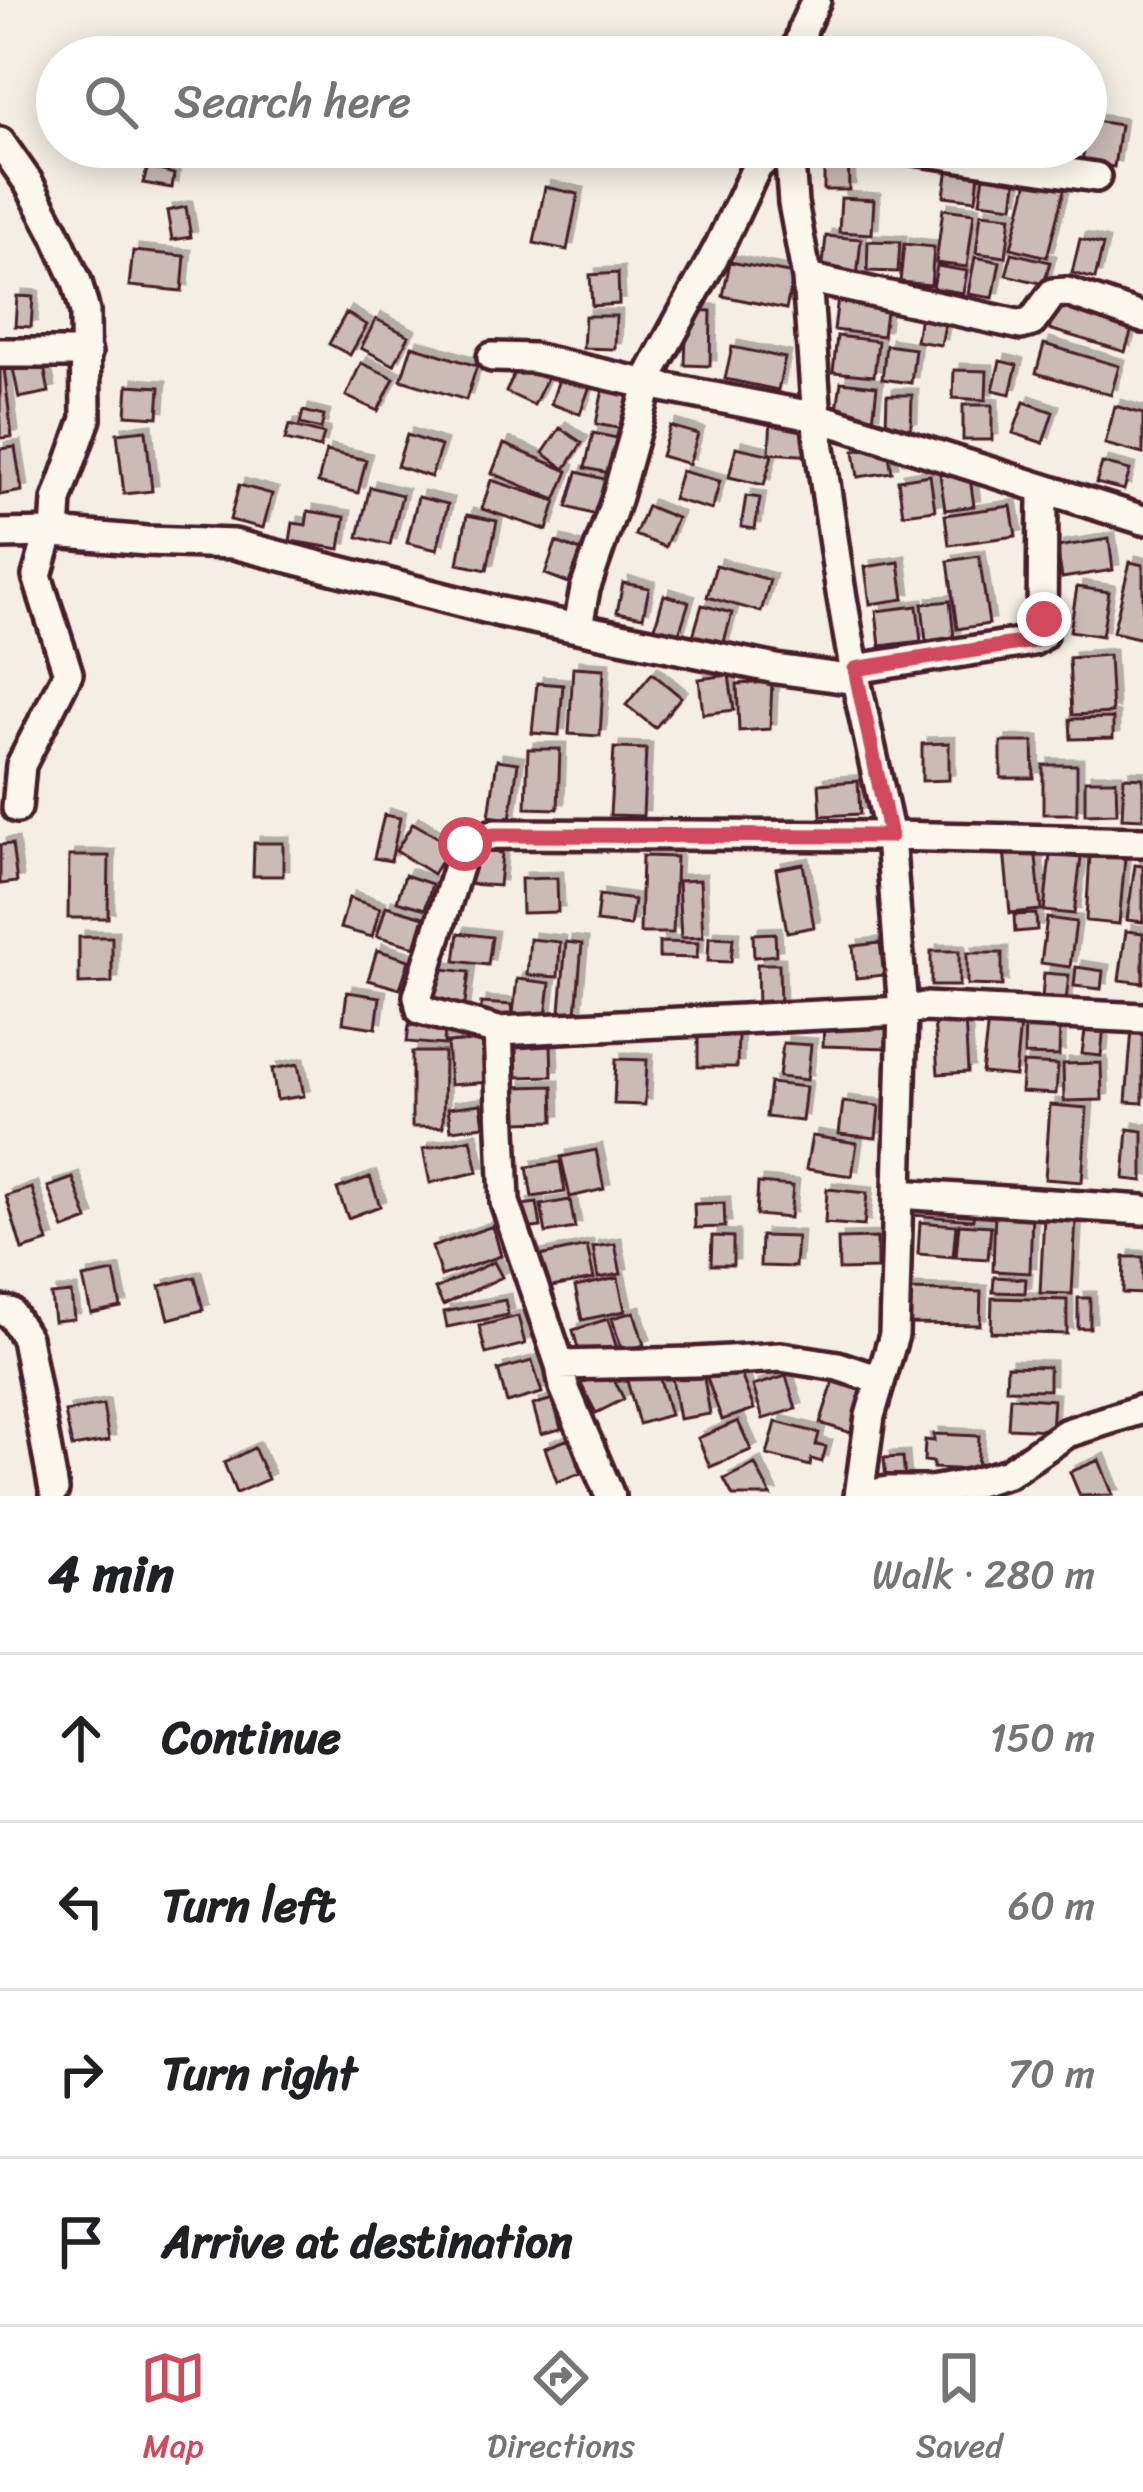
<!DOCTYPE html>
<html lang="en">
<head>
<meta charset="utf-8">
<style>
  :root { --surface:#fff; --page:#f6f6f6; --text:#202124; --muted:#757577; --line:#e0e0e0; --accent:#d1495b }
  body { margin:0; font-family:Sriracha,sans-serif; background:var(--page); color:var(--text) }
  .stop { position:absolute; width:36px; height:36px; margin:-27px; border:9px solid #d1495b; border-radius:50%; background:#fff }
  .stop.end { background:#d1495b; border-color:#fff; box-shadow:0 3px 12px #0008 }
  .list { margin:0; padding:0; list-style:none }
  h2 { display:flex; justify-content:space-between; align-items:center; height:156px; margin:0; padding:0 48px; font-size:51px }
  h2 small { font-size:39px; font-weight:400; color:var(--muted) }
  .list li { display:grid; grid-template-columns:78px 1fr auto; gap:36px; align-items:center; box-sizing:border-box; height:168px; padding:0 48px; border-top:3px solid var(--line) }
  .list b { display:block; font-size:45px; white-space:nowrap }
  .list em { font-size:39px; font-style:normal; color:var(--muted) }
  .icon { flex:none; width:66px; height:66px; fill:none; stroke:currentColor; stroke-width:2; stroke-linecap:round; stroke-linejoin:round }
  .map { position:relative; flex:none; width:1143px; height:1496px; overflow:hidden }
  .search { position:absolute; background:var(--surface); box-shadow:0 6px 30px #0003; left:36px; right:36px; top:36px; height:132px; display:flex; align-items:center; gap:30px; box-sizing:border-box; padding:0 42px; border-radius:66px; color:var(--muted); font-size:45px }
  .sheet { height:828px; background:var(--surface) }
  nav { display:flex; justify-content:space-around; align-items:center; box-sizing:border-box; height:168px; border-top:3px solid var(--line); background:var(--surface); font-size:33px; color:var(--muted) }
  nav a { display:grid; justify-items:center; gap:6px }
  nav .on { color:var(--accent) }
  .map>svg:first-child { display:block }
  .building { fill:#cabbb6; stroke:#4a1f2b; stroke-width:3; filter:url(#shadow) }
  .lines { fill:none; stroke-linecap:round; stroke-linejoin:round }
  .minor-casing { stroke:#4a1f2b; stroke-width:36 }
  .minor { stroke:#fbf7ec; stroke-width:27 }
  .route { stroke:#d1495b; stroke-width:15 }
</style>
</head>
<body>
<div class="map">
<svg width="1143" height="1496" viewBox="0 0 1143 1496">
  <defs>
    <filter id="shadow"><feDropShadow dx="6" dy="-6" stdDeviation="0" flood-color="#0004"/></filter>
  </defs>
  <rect width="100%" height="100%" fill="#f4eee4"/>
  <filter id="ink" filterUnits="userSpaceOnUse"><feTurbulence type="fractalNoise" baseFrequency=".00833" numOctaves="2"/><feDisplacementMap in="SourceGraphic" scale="24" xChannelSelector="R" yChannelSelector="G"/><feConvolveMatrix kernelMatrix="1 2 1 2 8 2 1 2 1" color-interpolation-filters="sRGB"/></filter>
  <g filter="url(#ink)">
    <path class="building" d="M1088 120 1120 125 1114 167 1082 162Z
      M474 147H514V153H474Z
      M561 147H631L632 148 562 156Z
      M848 147 849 190H824V148Z
      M949 160 980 164 976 200 944 196Z
      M986 163 1018 167 1013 206 980 202Z
      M148 167 174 174 172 188 143 183Z
      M1029 177 1065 186 1047 257 1011 248Z
      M545 187 578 194 567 250 534 243Z
      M841 198 874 200 872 234 839 232Z
      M186 207 191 237 172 240 167 211Z
      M943 209 974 213 967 267 936 263Z
      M981 213 1011 216 1006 257 976 253Z
      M826 236 861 239 857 278 822 274Z
      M1080 239 1103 245 1095 279 1072 273Z
      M868 241 900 242 898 272 867 271Z
      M904 244 934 247 931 285 900 282Z
      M133 251 185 256 182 291 129 286Z
      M1012 253 1050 262 1044 284 1006 275Z
      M975 257 1000 262 993 298 968 294Z
      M730 262 794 274 786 309 723 296Z
      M937 266 967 271 963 293 933 288Z
      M618 273 619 304 592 306 590 275Z
      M17 296 33 297 31 327 15 326Z
      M838 297 887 303 883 336 834 330Z
      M1058 299 1134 323 1125 352 1049 329Z
      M921 309 947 314 941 345 916 341Z
      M687 310 711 311 710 366 685 365Z
      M346 313 367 325 350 355 329 344Z
      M585 316H616L615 349 583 348Z
      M376 319 409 336 394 365 361 348Z
      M837 336 878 341 874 376 833 372Z
      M1044 344 1119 366 1111 395 1036 373Z
      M886 345 915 349 911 383 882 379Z
      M412 346 477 366 466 400 401 380Z
      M732 347 785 358 778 390 725 379Z
      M0 359H3L12 437 0 438Z
      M520 361 549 374 534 405 506 392Z
      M1000 361 1017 365 1010 394 993 390Z
      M43 362 49 392 19 398 13 368Z
      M361 363 394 378 378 411 346 396Z
      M954 370 987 371 986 400 953 398Z
      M560 376 590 386 580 414 551 404Z
      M841 382 877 386 873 421 836 416Z
      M128 385 160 387 158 417 126 415Z
      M603 389 635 395 628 430 596 424Z
      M887 395H912L911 428 886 427Z
      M1024 402 1053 412 1043 443 1013 433Z
      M963 405H992V440H963Z
      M1115 406 1143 414V454L1105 444Z
      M303 411 324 416 321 429 300 424Z
      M771 418 808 420 814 456 769 453Z
      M289 425 324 434 320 448 285 440Z
      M670 426 698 434 689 464 661 456Z
      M560 428 582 443 565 469 543 453Z
      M146 430 152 491 124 494 117 433Z
      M593 433 626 440 619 475 585 468Z
      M407 435 441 446 431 477 397 466Z
      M504 444 568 471 556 500 492 473Z
      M887 445 892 472 858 477 854 451Z
      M15 447 22 491 0 495V449Z
      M736 447 772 455 764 485 729 477Z
      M326 451 366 460 358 493 318 483Z
      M1102 463 1130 470 1124 490 1096 483Z
      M681 471 720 481 712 510 673 499Z
      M969 471 974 506 945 510 940 475Z
      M577 472 608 480 599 516 567 507Z
      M930 475 935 510 903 514 898 480Z
      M491 480 556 501 547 530 482 509Z
      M239 485 272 494 263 528 230 520Z
      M370 487 402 495 390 545 358 537Z
      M746 496 760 498 755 529 741 527Z
      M418 497 448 504 437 550 407 543Z
      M647 506 677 518 665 547 635 535Z
      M1011 506 1016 536 949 545 945 515Z
      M308 511 345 517 340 549 290 541 293 523 306 525Z
      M467 515 497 521 487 570 458 564Z
      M1109 539 1113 570 1062 578 1057 547Z
      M556 542 581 551 569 583 545 574Z
      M979 556 989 624 957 629 948 561Z
      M899 562 904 599 870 604 865 567Z
      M1130 562 1143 565V639L1113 632Z
      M716 565 770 580 761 612 707 597Z
      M623 583 649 588 643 617 617 612Z
      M1077 587 1109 592 1102 636 1070 631Z
      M664 595 689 602 678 637 654 630Z
      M950 601 954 638 926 641 922 604Z
      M702 605 732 613 721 652 691 643Z
      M917 606 921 641 880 646 876 611Z
      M1109 655 1112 713 1072 715 1069 658Z
      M573 667 604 669 600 736 569 734Z
      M652 673 681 697 655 728 626 705Z
      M729 675 734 710 703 714 699 679Z
      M772 682 770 729 739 731 737 684Z
      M537 683 563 685 559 735 532 733Z
      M1113 718V738L1071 739 1070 719Z
      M1001 742H1033L1034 778H1001Z
      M949 743V780L922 781V744Z
      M614 748 646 749 643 816 610 815Z
      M528 749H560L558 809 526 808Z
      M497 760 518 763 510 819 489 816Z
      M1043 765H1077V814H1043Z
      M1124 777 1143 778V819L1122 818Z
      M1085 780H1116L1117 813 1085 814Z
      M858 781 860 814 821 816 819 784Z
      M384 815 400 818 391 861 374 858Z
      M413 823 451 845 433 874 396 851Z
      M254 843H283V876H253Z
      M12 844 17 882 0 884V845Z
      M1035 846 1041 910 1010 913 1004 849Z
      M472 851 502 853 499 886 469 884Z
      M1050 855 1081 858 1074 914 1044 911Z
      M1090 855 1125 858 1119 924 1086 921Z
      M69 856H109L108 918H68Z
      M642 856 676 857 673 933H640Z
      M803 864 814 927 787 932 776 869Z
      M1135 865 1143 866V922L1127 920Z
      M405 875 432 884 425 909 397 901Z
      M557 878 558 912 522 913 521 879Z
      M700 880 703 937 681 938 678 881Z
      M599 895 634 900 630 926 596 922Z
      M349 898 380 908 372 937 340 928Z
      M386 906 424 917 415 947 377 936Z
      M1036 914 1037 930 1015 932 1014 915Z
      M1047 918 1076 922 1070 967 1041 963Z
      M1126 931 1143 933V983L1119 980Z
      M459 933 492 937 488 965 455 961Z
      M775 933 776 955 754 957 753 934Z
      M79 937H112V983L79 984Z
      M709 937 733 938 731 962 708 961Z
      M530 939 560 942 558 977 527 975Z
      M566 942 582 944 576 1013 560 1011Z
      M659 942 698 943 697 958 659 957Z
      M880 943 884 975 856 978 853 946Z
      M377 950 409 960 400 989 368 980Z
      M931 951H959V986H931Z
      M967 953H1002V986L967 985Z
      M757 964H779L780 1008H758Z
      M1076 967 1103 971 1101 989 1074 986Z
      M434 968 469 972 464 1011 429 1006Z
      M1044 973 1069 975 1066 1001 1042 999Z
      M517 979 550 983 546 1017 513 1014Z
      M347 992 380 997 376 1028 343 1023Z
      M481 1003 512 1005V1020L480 1018Z
      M965 1018 968 1072 938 1074 934 1020Z
      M988 1020 1020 1023 1015 1076 982 1073Z
      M1025 1020 1060 1021 1059 1056 1024 1055Z
      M824 1023 889 1025 888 1048 823 1046Z
      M1086 1023 1104 1025 1101 1056 1082 1054Z
      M409 1025 445 1029 444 1045 407 1042Z
      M1132 1029 1143 1030V1103L1126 1102Z
      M698 1034H738L737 1067H698Z
      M489 1040 491 1082 450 1085 447 1043Z
      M783 1043 811 1045 807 1080 779 1077Z
      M551 1046 552 1076 517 1077 516 1048Z
      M412 1052H444L443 1127H412Z
      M616 1059 647 1060 645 1105 614 1104Z
      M1023 1063 1058 1065 1056 1094 1021 1092Z
      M1101 1063 1102 1100 1064 1101 1063 1064Z
      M298 1064 304 1096 277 1100 272 1069Z
      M770 1083 806 1087 802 1121 766 1117Z
      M553 1086 554 1121 516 1122V1087Z
      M843 1102 879 1106 876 1138 839 1134Z
      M481 1104 484 1126 451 1130 448 1108Z
      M1050 1105 1087 1108 1082 1182 1045 1179Z
      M1128 1129 1143 1131V1181L1124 1179Z
      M812 1136 857 1143 852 1176 806 1169Z
      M471 1139 478 1172 430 1183 423 1149Z
      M596 1150 604 1189 570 1197 561 1157Z
      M560 1162 565 1192 532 1197 527 1167Z
      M370 1177 380 1206 348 1218 337 1189Z
      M73 1178 88 1220 64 1229 48 1187Z
      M758 1183 793 1186 790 1218 756 1215Z
      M32 1188 48 1242 22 1250 6 1196Z
      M827 1189 867 1193 864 1226 825 1223Z
      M570 1200 575 1228 546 1233 541 1205Z
      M913 1202 974 1207 973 1220 911 1215Z
      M537 1203 541 1227 526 1229 522 1205Z
      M724 1203 725 1227 695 1228 694 1204Z
      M995 1210 1032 1211 1030 1273 993 1271Z
      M1044 1216 1076 1218 1072 1294 1040 1293Z
      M920 1222 956 1225 953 1257 918 1254Z
      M959 1224 991 1226 988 1259 956 1257Z
      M493 1226 501 1256 441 1276 432 1247Z
      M712 1236 733 1237V1265H711Z
      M761 1236 797 1237 795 1267 760 1266Z
      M877 1238V1269L839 1270 838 1239Z
      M615 1244 621 1274 598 1278 593 1247Z
      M587 1246 594 1279 541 1289 535 1257Z
      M1124 1257H1143V1294L1123 1293Z
      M494 1262 502 1277 443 1305 435 1289Z
      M114 1272 121 1307 91 1313 83 1278Z
      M195 1277 203 1310 169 1319 160 1286Z
      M994 1277 1026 1279 1025 1293 993 1292Z
      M618 1278 625 1311 582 1320 575 1287Z
      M908 1290 981 1292 980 1325 908 1324Z
      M71 1293 74 1319 54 1321 51 1295Z
      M992 1298 1067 1300V1334L991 1332Z
      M1078 1298H1090V1328H1078Z
      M505 1300 508 1315 447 1327 444 1312Z
      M634 1312 644 1345 622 1352 612 1318Z
      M518 1316 525 1344 486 1354 479 1326Z
      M608 1319 617 1349 581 1360 573 1330Z
      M532 1361 542 1393 507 1403 498 1370Z
      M738 1366 754 1409 722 1420 707 1378Z
      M1007 1366 1049 1367V1390L1006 1389Z
      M702 1367 710 1414 679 1419 671 1372Z
      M657 1368 670 1415 639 1424 626 1377Z
      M609 1370 624 1399 596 1413 581 1384Z
      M786 1376 796 1409 763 1419 753 1386Z
      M835 1377 866 1387 851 1433 820 1423Z
      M1010 1397 1053 1400 1051 1430 1008 1428Z
      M553 1399 561 1429 541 1434 533 1405Z
      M103 1405 109 1441 72 1447 65 1412Z
      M738 1421 751 1450 710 1467 698 1438Z
      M776 1422 819 1433 816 1445 826 1447 822 1462 811 1459 810 1466 767 1455Z
      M934 1434 979 1436 977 1470 933 1468V1462L924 1461 925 1440 934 1441Z
      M569 1439 581 1473 557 1482 545 1448Z
      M254 1448 268 1479 236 1493 224 1463Z
      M903 1457 905 1480 886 1481 884 1458Z
      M1099 1460 1113 1495 1080 1496 1070 1472Z
      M755 1464 771 1496H733L724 1479Z"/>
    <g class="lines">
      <defs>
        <path id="minor" d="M795 57 804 26 816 0
          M0 142 28 182 55 233 77 282 85 312 86 419 57 500 55 533
          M789 147 793 203 807 278 818 434 840 586 856 680 890 836 903 1011 894 1335 870 1416 859 1496
          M893 147 1096 177
          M807 278 1021 325 1032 322 1053 293 1067 292 1143 318
          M0 353H87
          M492 357 533 358 647 384 817 417 1143 520
          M0 534 55 533 146 541 234 544 500 612 776 669 856 680
          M578 626 585 589 616 500 653 368 718 249 756 168 778 147
          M855 669 1033 641 1042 635 1043 489
          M17 808 21 765 68 673 37 576 49 534
          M1143 842 890 836 495 834 477 838 465 844 418 996 421 1010 498 1031 903 1011 924 1007 1143 1018
          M498 1031 505 1202 560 1365 695 1362 781 1357 838 1366 880 1380
          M898 1194 1143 1210
          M0 1311 10 1312 26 1338 54 1490
          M560 1365 564 1387 610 1496
          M861 1496 888 1491H931L970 1484 1008 1473 1067 1433 1143 1409"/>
      </defs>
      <use href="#minor" class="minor-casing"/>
      <use href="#minor" class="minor"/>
    </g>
  </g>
  <g class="lines" filter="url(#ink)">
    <path class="route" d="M465 844 477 838 495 835 890 836 855 669 1033 641 1042 635 1044 619"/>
  </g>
</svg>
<div class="stop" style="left:465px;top:844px"></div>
<div class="stop end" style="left:1044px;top:619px"></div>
<div class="search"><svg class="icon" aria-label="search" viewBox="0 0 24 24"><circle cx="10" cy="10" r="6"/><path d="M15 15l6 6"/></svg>Search here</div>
</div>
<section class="sheet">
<h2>4 min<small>Walk · 280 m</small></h2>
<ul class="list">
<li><svg class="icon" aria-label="ahead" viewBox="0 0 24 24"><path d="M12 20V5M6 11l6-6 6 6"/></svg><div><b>Continue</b></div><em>150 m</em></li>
<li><svg class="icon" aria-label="left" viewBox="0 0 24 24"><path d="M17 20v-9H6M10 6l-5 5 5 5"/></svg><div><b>Turn left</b></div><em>60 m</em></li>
<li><svg class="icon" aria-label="right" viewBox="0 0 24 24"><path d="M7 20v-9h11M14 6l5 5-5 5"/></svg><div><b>Turn right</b></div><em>70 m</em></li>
<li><svg class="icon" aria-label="arrive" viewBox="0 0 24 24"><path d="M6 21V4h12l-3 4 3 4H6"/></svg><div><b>Arrive at destination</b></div></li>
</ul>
</section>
<nav>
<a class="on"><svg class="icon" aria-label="map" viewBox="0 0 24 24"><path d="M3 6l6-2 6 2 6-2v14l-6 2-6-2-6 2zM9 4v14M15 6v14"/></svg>Map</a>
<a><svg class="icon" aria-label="directions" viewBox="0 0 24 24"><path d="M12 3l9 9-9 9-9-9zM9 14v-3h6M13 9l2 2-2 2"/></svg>Directions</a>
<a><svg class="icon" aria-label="saved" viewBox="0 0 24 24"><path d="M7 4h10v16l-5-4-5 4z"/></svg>Saved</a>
</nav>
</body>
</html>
